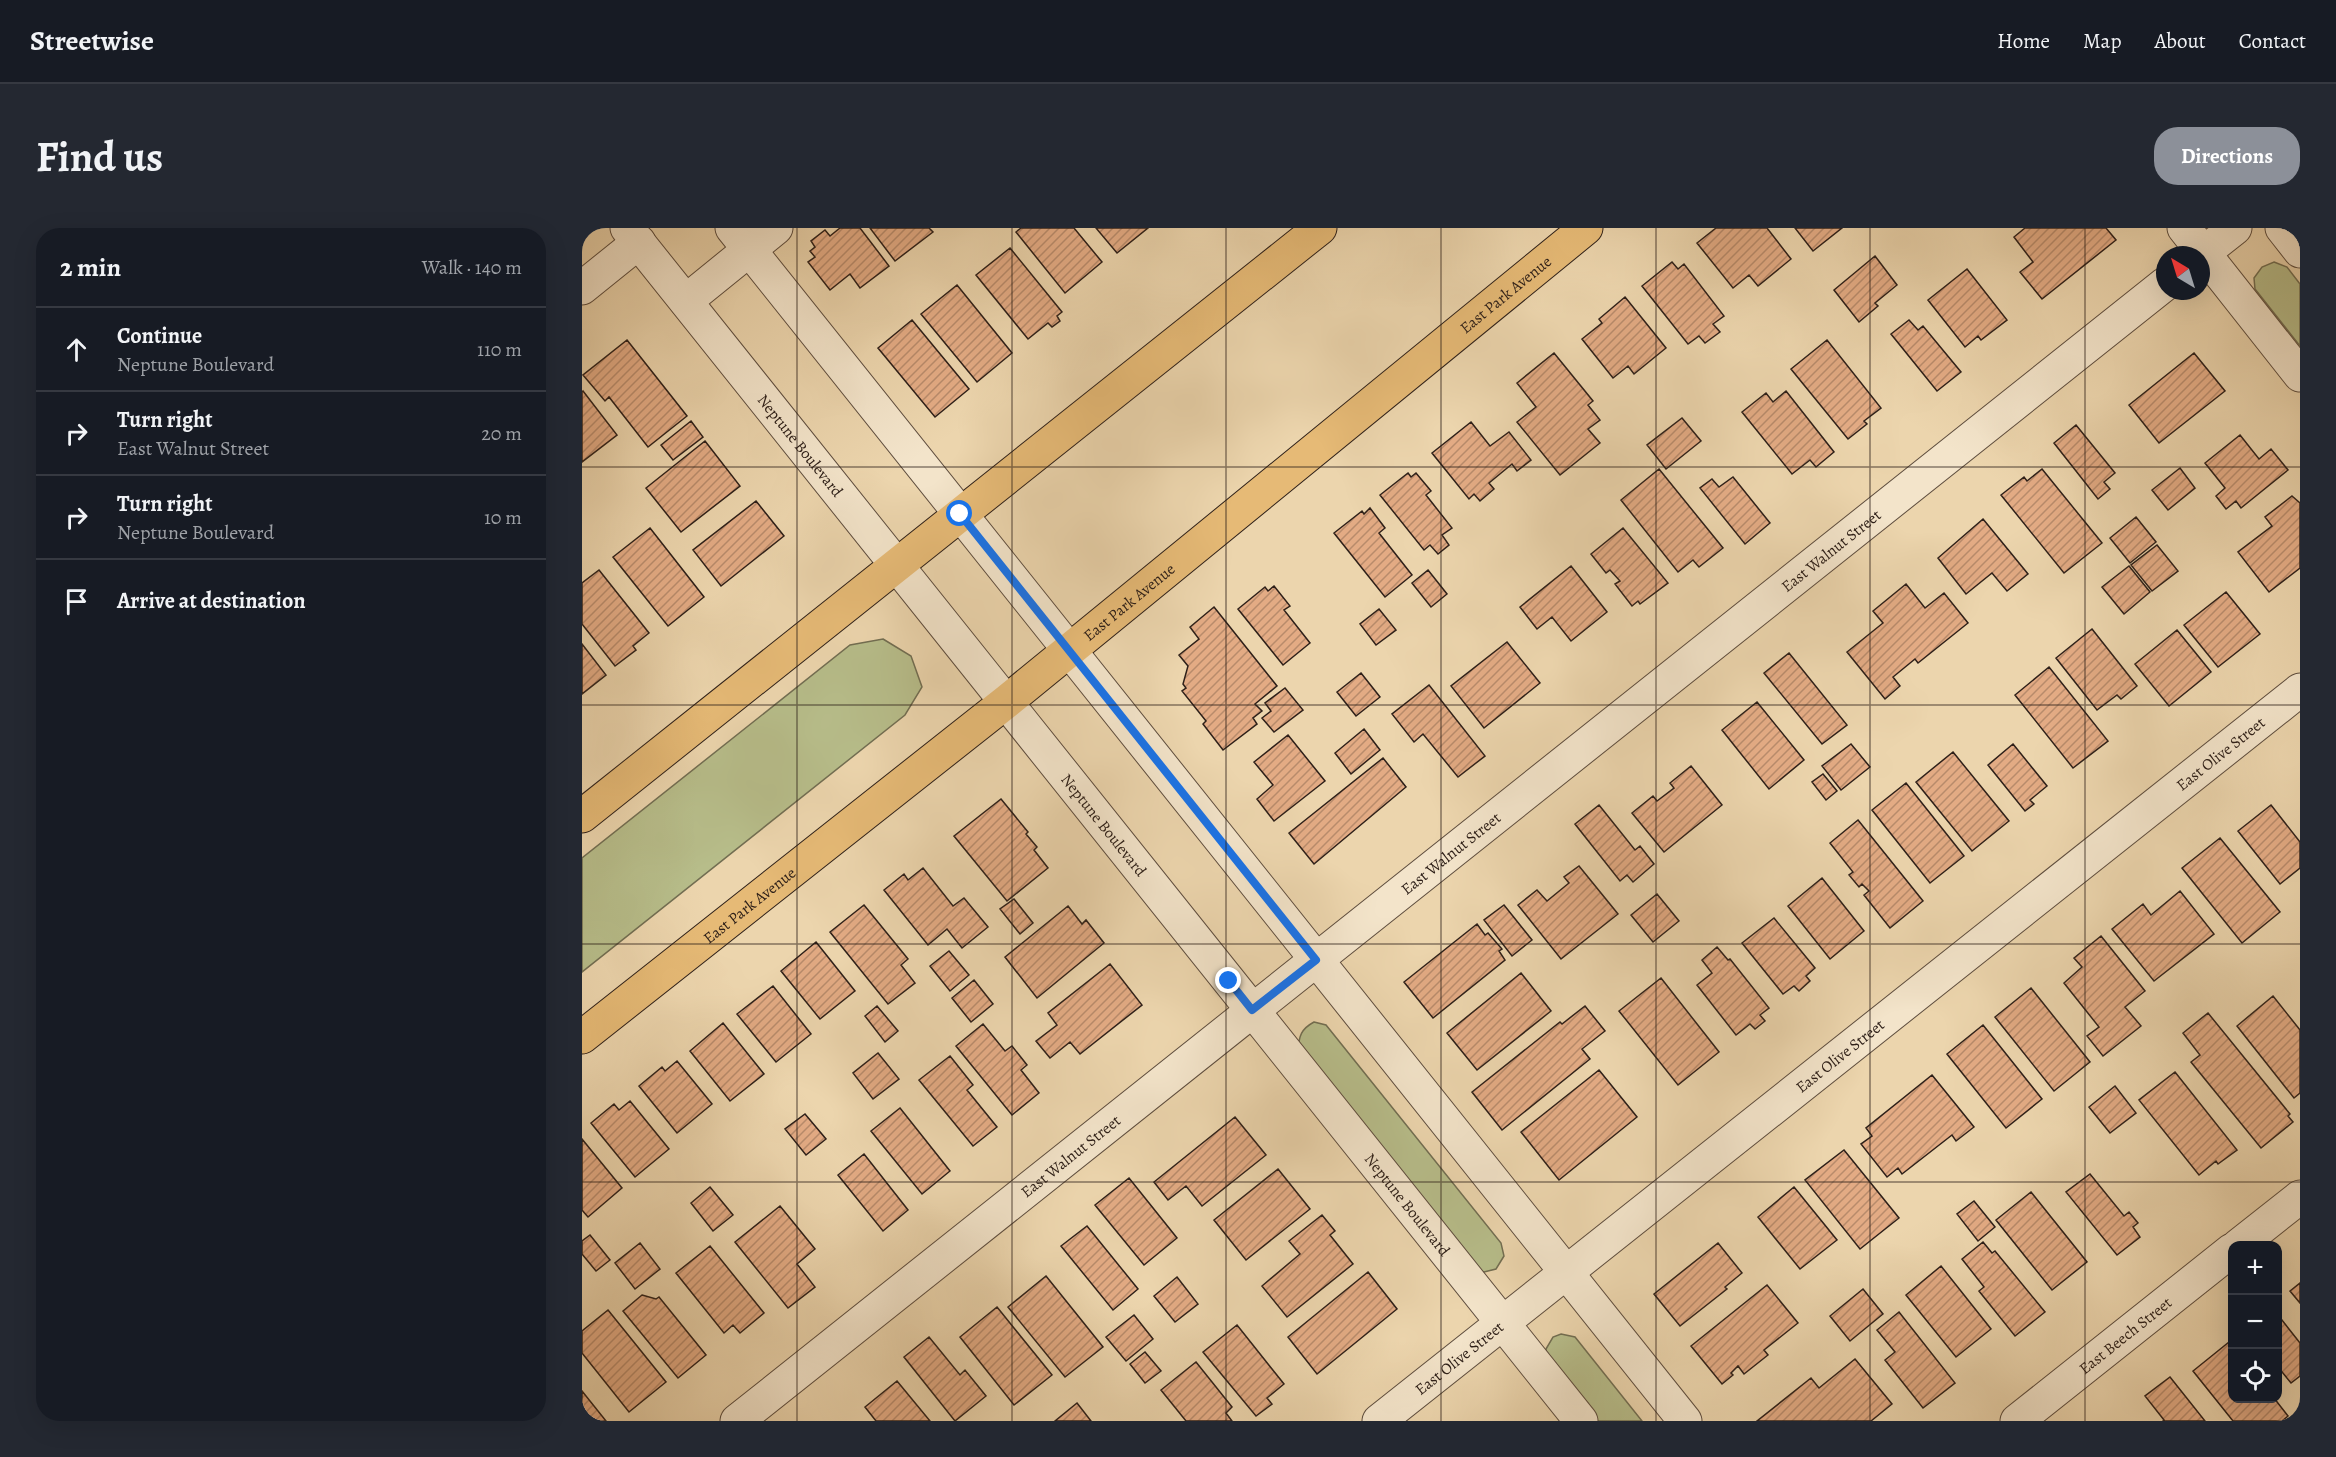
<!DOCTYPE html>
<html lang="en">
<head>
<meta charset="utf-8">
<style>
  :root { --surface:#171b24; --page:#242831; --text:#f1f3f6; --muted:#9ea1a6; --line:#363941; --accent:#8c9099 }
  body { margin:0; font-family:Alegreya,serif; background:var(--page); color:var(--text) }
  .controls { position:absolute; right:18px; bottom:18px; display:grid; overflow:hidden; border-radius:12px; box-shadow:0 6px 24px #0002 }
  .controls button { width:54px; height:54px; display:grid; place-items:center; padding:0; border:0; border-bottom:2px solid var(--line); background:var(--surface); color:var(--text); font:30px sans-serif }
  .compass { position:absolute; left:1574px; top:18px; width:54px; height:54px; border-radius:50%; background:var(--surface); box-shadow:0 6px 24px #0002; rotate:322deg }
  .stop { position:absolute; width:18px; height:18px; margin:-14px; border:4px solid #1a73e8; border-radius:50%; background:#fff }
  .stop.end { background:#1a73e8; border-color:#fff; box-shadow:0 2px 6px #0008 }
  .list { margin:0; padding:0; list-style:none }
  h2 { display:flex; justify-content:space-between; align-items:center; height:78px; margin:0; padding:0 24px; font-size:26px }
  h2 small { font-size:20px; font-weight:400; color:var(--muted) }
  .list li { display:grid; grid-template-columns:39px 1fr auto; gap:18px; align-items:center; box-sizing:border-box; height:84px; padding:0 24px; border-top:2px solid var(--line) }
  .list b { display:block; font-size:22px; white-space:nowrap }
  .list p { margin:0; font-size:20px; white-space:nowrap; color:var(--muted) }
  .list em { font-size:20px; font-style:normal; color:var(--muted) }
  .icon { flex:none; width:33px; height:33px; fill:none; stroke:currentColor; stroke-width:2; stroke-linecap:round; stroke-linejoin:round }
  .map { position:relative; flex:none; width:1718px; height:1193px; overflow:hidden; border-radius:24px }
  header { display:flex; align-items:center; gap:36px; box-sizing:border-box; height:84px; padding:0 30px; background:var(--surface); border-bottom:2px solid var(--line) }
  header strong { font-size:28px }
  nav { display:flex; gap:33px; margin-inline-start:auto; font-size:21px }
  .intro { display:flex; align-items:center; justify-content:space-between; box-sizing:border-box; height:144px; padding:0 36px }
  h1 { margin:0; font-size:42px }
  .button { padding:15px 27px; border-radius:24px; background:var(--accent); color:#fff; font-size:21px; font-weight:700 }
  main { display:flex; gap:36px; padding:0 36px }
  aside { flex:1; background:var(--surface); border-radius:24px; box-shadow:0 6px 24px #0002 }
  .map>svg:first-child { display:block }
  .green { fill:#b7bd8a; stroke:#726e52; stroke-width:1.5 }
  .building { fill:url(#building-hatch); stroke:#2e2019; stroke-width:1.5 }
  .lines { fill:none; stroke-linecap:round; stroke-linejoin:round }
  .minor-casing { stroke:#5e4d3e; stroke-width:35 }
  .trunk-casing { stroke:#2e2019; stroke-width:35 }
  .minor { stroke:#f3e4ca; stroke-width:33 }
  .trunk { stroke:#e6ba76; stroke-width:33 }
  .route { stroke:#1a73e8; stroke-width:8 }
  .grid { fill:none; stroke:#2e2019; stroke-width:1.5; stroke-opacity:0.55 }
  .labels { text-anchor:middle; stroke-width:4.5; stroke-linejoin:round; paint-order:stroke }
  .street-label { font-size:16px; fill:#2e2019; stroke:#f3e4ca }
</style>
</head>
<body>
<header>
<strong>Streetwise</strong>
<nav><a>Home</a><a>Map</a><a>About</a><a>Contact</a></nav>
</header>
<div class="intro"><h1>Find us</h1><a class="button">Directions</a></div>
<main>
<aside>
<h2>2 min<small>Walk · 140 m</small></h2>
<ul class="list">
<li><svg class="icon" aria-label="ahead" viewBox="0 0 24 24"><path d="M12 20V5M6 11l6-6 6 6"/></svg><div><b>Continue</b><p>Neptune Boulevard</p></div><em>110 m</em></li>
<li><svg class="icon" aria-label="right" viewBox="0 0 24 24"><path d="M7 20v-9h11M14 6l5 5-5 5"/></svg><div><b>Turn right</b><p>East Walnut Street</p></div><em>20 m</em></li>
<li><svg class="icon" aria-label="right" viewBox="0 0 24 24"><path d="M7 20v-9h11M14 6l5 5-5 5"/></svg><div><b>Turn right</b><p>Neptune Boulevard</p></div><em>10 m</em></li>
<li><svg class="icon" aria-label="arrive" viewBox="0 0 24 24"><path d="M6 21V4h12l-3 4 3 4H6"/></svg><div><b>Arrive at destination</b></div></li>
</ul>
</aside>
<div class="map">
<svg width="1718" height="1193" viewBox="0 0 1718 1193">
  <defs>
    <pattern id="building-hatch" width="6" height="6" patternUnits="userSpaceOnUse" patternTransform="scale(1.5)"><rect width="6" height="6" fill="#e3ab84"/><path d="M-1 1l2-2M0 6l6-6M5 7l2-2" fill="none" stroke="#b88b6b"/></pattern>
  </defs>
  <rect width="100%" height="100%" fill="#ecd5ad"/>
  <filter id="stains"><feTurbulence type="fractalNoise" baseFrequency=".00333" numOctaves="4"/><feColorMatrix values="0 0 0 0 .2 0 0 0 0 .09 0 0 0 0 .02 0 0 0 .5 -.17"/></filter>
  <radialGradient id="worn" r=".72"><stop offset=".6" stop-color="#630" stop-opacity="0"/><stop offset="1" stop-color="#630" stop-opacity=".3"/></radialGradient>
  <path class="green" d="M1692 34 1705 39 1718 56V118L1673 61 1672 50 1680 39Z
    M301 411 329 428 340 459 323 487 0 744V630L268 417Z
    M732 794 744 797 919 1015 922 1028 914 1041 902 1044 892 1043 716 822C717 808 719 801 732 794Z
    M979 1106 993 1109 1060 1193H1013L966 1133 964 1121 971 1109Z"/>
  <path class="building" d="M258 0H278L307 38 278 60 268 46 248 62 226 34 233 29 228 23 233 19 229 13 243 2 248 8Z
    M288 0H347L351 4 313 33Z
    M439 0H492L520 34 483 65 434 4Z
    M514 0H566L535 25Z
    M1134 0H1185L1209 31 1176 58 1167 47 1151 60 1115 15Z
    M1213 0H1260L1231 23Z
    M1443 0H1524L1534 12 1460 71 1438 44 1451 34 1432 9Z
    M428 20 480 84 475 88 478 93 470 99 466 95 446 111 394 47Z
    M1293 28 1315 57 1293 75 1296 78 1277 94 1252 62Z
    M1090 34 1096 41 1102 36 1142 88 1131 96 1138 104 1123 115 1117 108 1106 116 1060 58Z
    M1385 41 1425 92 1399 112 1396 108 1383 119 1346 72Z
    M375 57 430 125 395 154 339 86Z
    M1043 69 1084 120 1052 146 1046 138 1031 150 1000 111 1020 95 1017 91Z
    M330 92 387 161 353 189 296 120Z
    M1327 92 1336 102 1341 98 1379 144 1355 163 1309 106Z
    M45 112 105 188 66 219 27 169 23 173 1 147Z
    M1245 112 1299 180 1282 193 1285 196 1266 211 1209 141Z
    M972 125 1011 173 1006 177 1018 192 1006 201 1018 215 978 247 935 194 954 179 935 155Z
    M1612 125 1643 163 1577 215 1547 177Z
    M1 163 35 207 0 234V164Z
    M1204 163 1252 224 1234 239 1228 232 1210 246 1160 184 1184 165 1191 174Z
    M1100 190 1119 213 1084 241 1065 217Z
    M109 193 121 209 91 232 79 217Z
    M889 194 908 218 927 204 949 232 935 243 930 236 907 255 912 261 898 273 892 266 887 271 850 225Z
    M1494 197 1533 245 1522 254 1528 261 1516 271 1472 215Z
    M1658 207 1677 231 1689 221 1706 242 1659 280 1654 273 1644 281 1634 268 1643 260 1623 235Z
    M123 213 158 258 99 304 64 260Z
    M1598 240 1613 260 1586 282 1570 262Z
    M1077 241 1141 320 1117 339 1111 332 1096 344 1039 272Z
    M1460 241 1520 315 1482 345 1419 267 1442 249 1445 253Z
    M826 245 829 249 834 245 849 263 844 267 870 300 860 307 867 317 856 326 848 317 842 322 798 267Z
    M1151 249 1188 295 1163 316 1118 260 1130 251 1137 259Z
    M1710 268 1718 275V340L1687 364 1656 324 1690 298 1683 289Z
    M174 273 202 308 139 358 111 322Z
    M788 280 803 300 797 305 830 347 803 369 752 305 780 283 782 286Z
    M1554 289 1574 314 1548 335 1528 310Z
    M1401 291 1446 346 1425 363 1410 345 1384 366 1356 330Z
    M68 300 122 369 86 398 31 329Z
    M1041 300 1086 355 1058 376 1056 373 1050 378 1033 356 1038 353 1028 342 1024 345 1009 326Z
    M1575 317 1596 343 1570 363 1549 337Z
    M989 338 1025 384 989 413 970 389 955 401 938 379Z
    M1547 338 1568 364 1542 386 1520 359Z
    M17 342 67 405 51 418 54 422 33 438 0 396V355Z
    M846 342 865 366 849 379 830 355Z
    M1324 356 1343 380 1362 365 1386 395 1336 435 1333 431 1311 449 1318 458 1303 471 1265 424 1301 395 1291 383Z
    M692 358 708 378 702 382 728 415 701 437 656 381 683 359 686 363Z
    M1644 364 1678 406 1636 439 1602 397Z
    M632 379 695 458 673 476 680 483 671 490 675 496 641 522 621 496 624 493 600 463 604 460 601 456 606 438 597 427 617 411 608 399Z
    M797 381 814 402 794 417 778 396Z
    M1510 401 1555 458 1539 471 1535 467 1515 482 1474 430Z
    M1595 402 1629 444 1587 478 1553 436Z
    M925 414 958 455 902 500 869 458Z
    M0 416 24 447 0 466Z
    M1207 425 1265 497 1240 516 1182 445Z
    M1467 439 1526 513 1491 540 1433 467Z
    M779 445 798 469 774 488 755 464Z
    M847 457 903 528 876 549 841 506 832 514 810 486Z
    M703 460 721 482 692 504 680 490 689 483 683 475Z
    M1175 474 1222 532 1187 561 1140 502Z
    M782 501 798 522 769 546 753 525Z
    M706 507 743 553 692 593 675 571 691 557 672 534Z
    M1269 516 1288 539 1259 562 1240 538Z
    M1431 516 1465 558 1448 572 1452 576 1443 583 1406 537Z
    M1371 524 1427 593 1390 623 1334 554Z
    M801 530 824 559 732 636 707 605Z
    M1109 538 1140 577 1082 624 1050 585 1071 568 1075 573 1092 560 1088 555Z
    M1241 546 1255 563 1244 572 1230 554Z
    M1324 555 1382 628 1348 655 1290 582Z
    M419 571 446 604 444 606 455 619 452 622 466 640 425 673 372 608Z
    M1017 577 1053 622 1058 618 1072 636 1051 654 1045 647 1038 653 993 596Z
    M1689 577 1718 614V640L1698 656 1656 603Z
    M1276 592 1341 673 1308 700 1282 667 1287 663 1280 656 1277 659 1267 647 1271 644 1248 615Z
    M1638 610 1698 684 1660 715 1600 640Z
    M997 638 1036 686 979 731 936 677 955 662 965 673 987 655 982 649Z
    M341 640 371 678 382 670 406 699 380 720 365 701 346 717 302 662 322 646 326 652Z
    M1240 650 1282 703 1248 731 1206 678Z
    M1598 663 1632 706 1572 753 1530 701 1561 676 1569 687Z
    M1075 666 1097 693 1071 714 1049 687Z
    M432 671 451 695 438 706 418 681Z
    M282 677 326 731 319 737 333 755 306 776 248 704Z
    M922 677 950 712 930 728 902 692Z
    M486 678 500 696 504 692 522 715 455 770 423 729Z
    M1192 690 1233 740 1224 748 1228 753 1217 763 1212 758 1201 766 1160 715Z
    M895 696 903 707 906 705 920 721 917 723 923 732 851 790 822 754Z
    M1519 708 1563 763 1543 779 1559 798 1521 828 1505 808 1517 799 1482 755 1500 739 1492 730Z
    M234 714 273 763 238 791 199 743Z
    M1135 719 1146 732 1148 731 1187 780 1178 787 1183 793 1173 801 1168 796 1154 807 1115 757 1130 745 1120 732Z
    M367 723 387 747 368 763 348 738Z
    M528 736 560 777 498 826 488 814 468 830 454 813 475 797 466 785Z
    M939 745 969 783 895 842 865 805Z
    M1079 750 1137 824 1096 857 1037 783Z
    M392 752 411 776 389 794 370 770Z
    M191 758 229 806 194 834 155 786Z
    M1449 760 1508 834 1472 863 1413 789Z
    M1691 768 1718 802V865L1712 870 1655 798Z
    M295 778 316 803 303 814 283 788Z
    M1003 778 1023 803 1000 821 1008 831 920 902 890 864 978 794 980 796Z
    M1626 785 1708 886 1706 888 1711 894 1679 920 1609 834 1618 827 1601 805Z
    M141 795 182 846 148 873 108 823Z
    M401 796 423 823 430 818 445 837 439 842 457 865 430 887 374 818Z
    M1401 797 1460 871 1424 900 1365 826Z
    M296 825 317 851 291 871 271 845Z
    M368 828 391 857 385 862 415 899 391 918 337 852Z
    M95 833 130 876 95 905 57 858 80 839 83 843Z
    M1017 842 1055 889 977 952 939 904Z
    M1593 844 1655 922 1636 936 1634 933 1617 947 1557 872Z
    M1350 847 1392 899 1374 913 1370 907 1320 946 1316 940 1305 949 1279 916 1290 908 1284 900Z
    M1533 858 1554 885 1528 905 1507 879Z
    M48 873 87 921 53 949 9 895 32 876 37 882Z
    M318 880 368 943 340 966 289 903Z
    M223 886 244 911 224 927 203 901Z
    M653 889 684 927 620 978 604 958 586 972 572 954Z
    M0 911 40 960 6 989 0 982Z
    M1262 922 1317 990 1278 1021 1223 952Z
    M282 926 326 982 301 1003 256 947Z
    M696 941 728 981 664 1032 632 992Z
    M1508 946 1542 988 1547 984 1556 995 1551 999 1558 1009 1535 1027 1484 964Z
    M547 950 595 1010 562 1037 513 977Z
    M128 959 151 987 131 1003 109 975Z
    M1212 959 1255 1012 1218 1041 1176 989Z
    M1449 964 1505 1034 1470 1062 1414 992Z
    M1392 973 1413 999 1396 1013 1375 986Z
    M198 978 233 1021 215 1036 233 1059 206 1080 153 1014Z
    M740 987 753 1003 748 1007 771 1036 705 1089 680 1058 718 1026 707 1013Z
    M505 998 556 1061 531 1082 479 1018Z
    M8 1007 28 1032 14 1043 0 1026V1013Z
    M1401 1014 1410 1025 1413 1023 1463 1084 1433 1108 1397 1063 1402 1059 1380 1031Z
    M58 1015 78 1041 53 1061 33 1035Z
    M1136 1015 1160 1045 1143 1059 1145 1061 1098 1098 1072 1066Z
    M128 1018 182 1085 158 1105 151 1097 142 1105 94 1045Z
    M1359 1038 1409 1101 1374 1129 1324 1067Z
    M786 1044 815 1081 735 1146 706 1109Z
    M464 1048 521 1119 483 1149 426 1079Z
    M595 1049 616 1076 593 1094 572 1068Z
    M1718 1055V1075L1708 1063Z
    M1185 1057 1216 1095 1182 1122 1186 1127 1162 1146 1156 1138 1149 1145 1151 1147 1140 1156 1109 1118Z
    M1281 1061 1301 1086 1268 1113 1248 1088Z
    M60 1067 74 1071 77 1069 124 1127 96 1150 41 1083Z
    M415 1079 470 1147 432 1177 378 1109Z
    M26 1082 84 1154 47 1184 0 1125V1103Z
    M1317 1084 1373 1155 1341 1180 1303 1132 1313 1124 1295 1102Z
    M552 1087 571 1111 544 1133 524 1109Z
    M1696 1087 1718 1115V1148L1709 1155 1696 1139Z
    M655 1097 702 1156 685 1170 690 1176 674 1188 621 1124Z
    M347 1109 378 1147 383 1142 404 1168 373 1193 322 1129Z
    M1647 1114 1650 1118V1170H1692L1706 1188 1700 1193H1651L1611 1143Z
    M563 1124 579 1143 563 1155 548 1136Z
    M1273 1131 1310 1176 1289 1193H1175L1229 1150 1237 1160Z
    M614 1134 650 1179 644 1185 650 1193H604L579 1162Z
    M1588 1149 1623 1193H1581L1582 1192 1563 1168Z
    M315 1153 348 1193H294L283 1179Z
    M0 1163 24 1193H0Z
    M495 1175 509 1193H473Z"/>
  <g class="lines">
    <defs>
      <g id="minor">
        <path id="s1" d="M45 0 999 1193"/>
        <path d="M150 0 1103 1193"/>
        <path d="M1602 0 1718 147"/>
        <path d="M1700 0 1718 23"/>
        <path d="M1619 27 1653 0"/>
        <path d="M0 60 57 14"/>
        <path d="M104 73 194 0"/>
        <path d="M1656 1018 1718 969"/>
        <path id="s2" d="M155 1193 1583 56"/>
        <path id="s3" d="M797 1193 1718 462"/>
        <path id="s4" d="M1435 1193 1650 1022"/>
      </g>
      <g id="trunk">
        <path d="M0 588 738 0"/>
        <path id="s5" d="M0 809 424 474 1004 0"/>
      </g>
    </defs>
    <use href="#minor" class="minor-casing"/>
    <use href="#trunk" class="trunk-casing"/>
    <use href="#minor" class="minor"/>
    <use href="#trunk" class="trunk"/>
  </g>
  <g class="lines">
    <path class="route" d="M378 286 734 732 670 782 647 753"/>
  </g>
  <path class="grid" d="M215 0V1193M430 0V1193M644 0V1193M859 0V1193M1074 0V1193M1288 0V1193M1503 0V1193M0 239H1718M0 477H1718M0 716H1718M0 954H1718"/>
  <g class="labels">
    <g class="street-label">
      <text dy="6" stroke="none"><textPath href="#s5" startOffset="1185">East Park Avenue</textPath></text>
      <text dy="6" stroke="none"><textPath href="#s1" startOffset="278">Neptune Boulevard</textPath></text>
      <text dy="6" stroke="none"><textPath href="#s2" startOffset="1398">East Walnut Street</textPath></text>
      <text dy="6" stroke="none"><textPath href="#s5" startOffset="699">East Park Avenue</textPath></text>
      <text dy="6" stroke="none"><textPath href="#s3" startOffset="1074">East Olive Street</textPath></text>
      <text dy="6" stroke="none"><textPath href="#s1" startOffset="764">Neptune Boulevard</textPath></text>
      <text dy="6" stroke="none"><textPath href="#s2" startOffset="912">East Walnut Street</textPath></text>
      <text dy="6" stroke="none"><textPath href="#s5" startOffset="213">East Park Avenue</textPath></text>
      <text dy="6" stroke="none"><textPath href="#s3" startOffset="588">East Olive Street</textPath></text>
      <text dy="6" stroke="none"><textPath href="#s2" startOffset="426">East Walnut Street</textPath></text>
      <text dy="6" stroke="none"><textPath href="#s1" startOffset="1250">Neptune Boulevard</textPath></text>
      <text dy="6" stroke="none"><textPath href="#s4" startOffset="138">East Beech Street</textPath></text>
      <text dy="6" stroke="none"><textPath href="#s3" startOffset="102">East Olive Street</textPath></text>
    </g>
  </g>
  <rect width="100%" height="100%" filter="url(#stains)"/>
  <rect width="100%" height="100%" fill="url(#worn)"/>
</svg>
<div class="controls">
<button>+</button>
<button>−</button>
<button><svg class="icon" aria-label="locate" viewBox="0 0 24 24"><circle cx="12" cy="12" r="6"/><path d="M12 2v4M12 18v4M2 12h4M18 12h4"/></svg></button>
</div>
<svg class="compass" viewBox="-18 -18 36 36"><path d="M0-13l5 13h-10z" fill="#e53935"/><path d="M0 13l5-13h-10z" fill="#9ea1a6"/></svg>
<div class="stop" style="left:378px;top:286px"></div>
<div class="stop end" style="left:647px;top:753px"></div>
</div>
</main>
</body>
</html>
